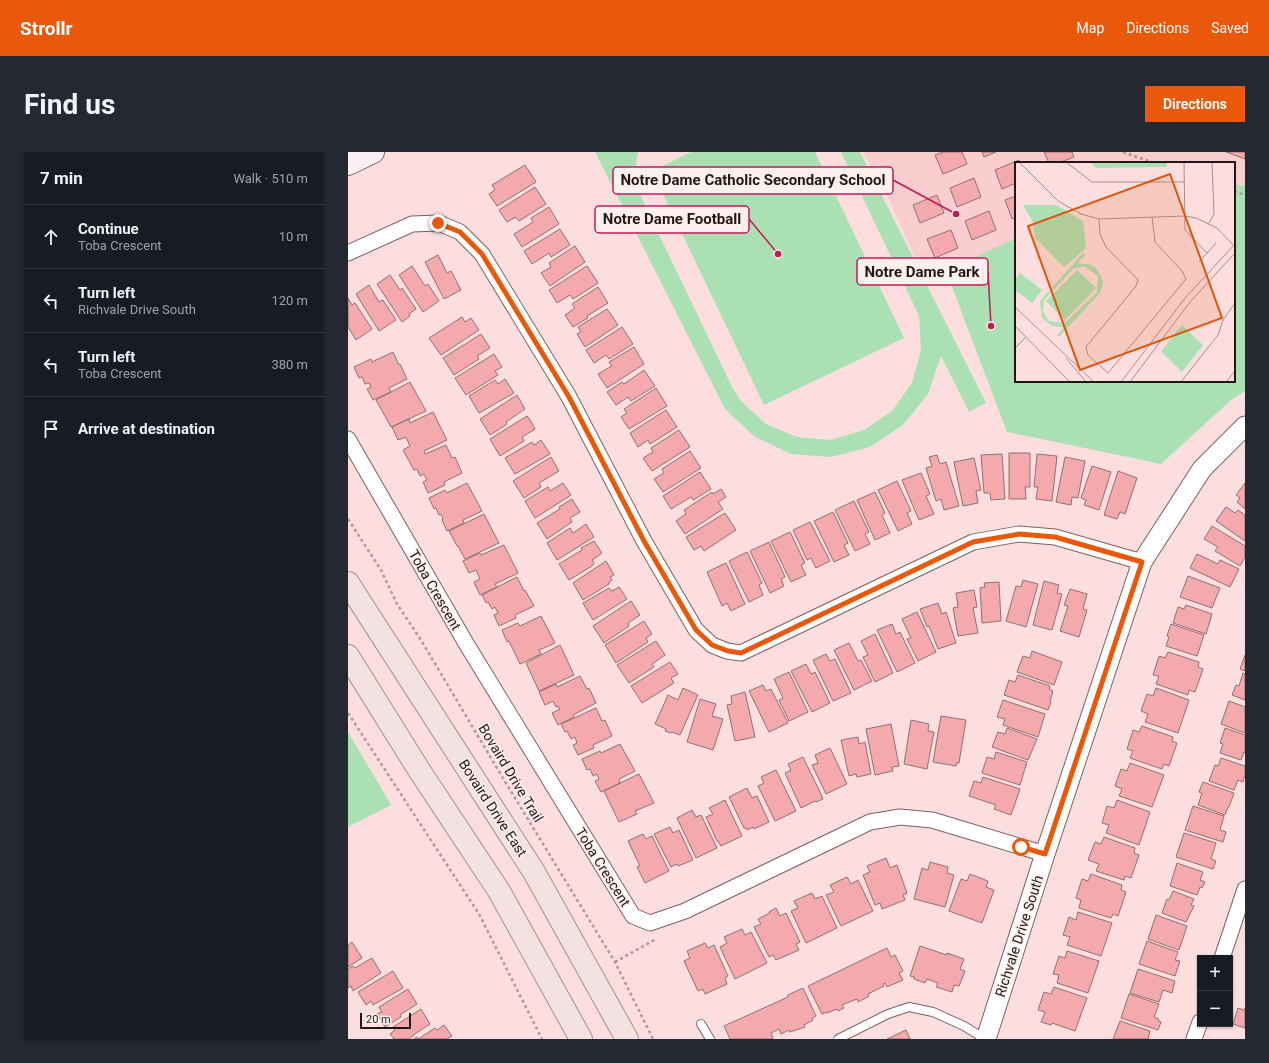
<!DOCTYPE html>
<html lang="en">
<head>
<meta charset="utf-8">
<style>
  :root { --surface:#171b24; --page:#242831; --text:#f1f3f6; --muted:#9ea1a6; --line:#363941; --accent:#ea580c }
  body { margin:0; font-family:Roboto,sans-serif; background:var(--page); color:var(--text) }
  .controls { position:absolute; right:12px; bottom:12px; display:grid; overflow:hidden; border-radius:0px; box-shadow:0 1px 3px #0004 }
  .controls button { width:36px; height:36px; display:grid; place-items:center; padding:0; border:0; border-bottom:1px solid var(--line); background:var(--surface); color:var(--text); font:20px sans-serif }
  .scale { position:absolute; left:12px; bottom:10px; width:51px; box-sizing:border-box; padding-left:4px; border:2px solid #231616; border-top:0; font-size:11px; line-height:14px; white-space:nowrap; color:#231616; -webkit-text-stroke:3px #fff0f0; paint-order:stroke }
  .stop { position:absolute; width:12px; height:12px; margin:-9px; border:3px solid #ea580c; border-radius:50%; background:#fff }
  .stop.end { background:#ea580c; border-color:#fff; box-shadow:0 1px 4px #0008 }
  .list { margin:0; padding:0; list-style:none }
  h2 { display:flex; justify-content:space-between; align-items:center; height:52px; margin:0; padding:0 16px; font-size:17px }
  h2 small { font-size:13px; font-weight:400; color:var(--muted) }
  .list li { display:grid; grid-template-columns:26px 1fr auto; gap:12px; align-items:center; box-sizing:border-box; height:64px; padding:0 16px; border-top:1px solid var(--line) }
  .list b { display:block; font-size:15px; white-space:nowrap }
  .list p { margin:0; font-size:13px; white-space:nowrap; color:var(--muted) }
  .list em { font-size:13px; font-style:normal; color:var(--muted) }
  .icon { flex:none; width:22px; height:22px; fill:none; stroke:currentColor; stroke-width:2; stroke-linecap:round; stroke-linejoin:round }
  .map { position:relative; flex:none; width:897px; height:887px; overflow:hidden; border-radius:0px }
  header { display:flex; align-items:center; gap:24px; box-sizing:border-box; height:56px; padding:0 20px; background:var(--accent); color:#fff }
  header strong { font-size:19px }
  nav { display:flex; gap:22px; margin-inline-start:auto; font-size:14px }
  .intro { display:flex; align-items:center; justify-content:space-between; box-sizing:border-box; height:96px; padding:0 24px }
  h1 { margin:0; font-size:28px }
  .button { padding:10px 18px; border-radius:0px; background:var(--accent); color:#fff; font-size:14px; font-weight:700 }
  main { display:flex; gap:24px; padding:0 24px }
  aside { flex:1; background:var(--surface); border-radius:0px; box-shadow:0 1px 3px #0004 }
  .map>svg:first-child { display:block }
  .built { fill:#facdce }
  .green { fill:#aae0b2 }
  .building { fill:#f4aaad; stroke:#917071 }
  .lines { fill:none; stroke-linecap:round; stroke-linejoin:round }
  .service-casing { stroke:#7f5f60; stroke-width:10 }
  .minor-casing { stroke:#7f5f60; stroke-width:17 }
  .tertiary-casing { stroke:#7f5f60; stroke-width:21 }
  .secondary-casing { stroke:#7f5f60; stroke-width:24 }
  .primary-casing { stroke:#a68e8e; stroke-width:24 }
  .path { stroke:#b09898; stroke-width:2.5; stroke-dasharray:3 3; stroke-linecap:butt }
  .service { stroke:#fff; stroke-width:8 }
  .minor { stroke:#fff; stroke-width:15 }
  .tertiary { stroke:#fff; stroke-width:19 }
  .secondary { stroke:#faf0f1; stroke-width:22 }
  .primary { stroke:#f4e2e2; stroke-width:22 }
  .route { stroke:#ea580c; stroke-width:5 }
  .labels { text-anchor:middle; stroke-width:3; stroke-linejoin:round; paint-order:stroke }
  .street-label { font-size:14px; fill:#231616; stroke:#fff0f0 }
  .inset-road { fill:none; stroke:#a58e8f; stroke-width:1 }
  .view { fill:#de560c; fill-opacity:0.15; stroke:#de560c; stroke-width:2 }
  .inset-edge { fill:none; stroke:#231616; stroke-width:2 }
  .leader { fill:none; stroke:#c2185b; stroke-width:1.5 }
  .callout-dot { fill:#c2185b; stroke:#fff0f0; stroke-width:1.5 }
  .callout { fill:#fff0f0; stroke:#c2185b; stroke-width:1.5 }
  .callout-label { font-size:15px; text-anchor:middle; font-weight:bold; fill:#231616 }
</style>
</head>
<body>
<header>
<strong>Strollr</strong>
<nav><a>Map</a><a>Directions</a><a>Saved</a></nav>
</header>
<div class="intro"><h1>Find us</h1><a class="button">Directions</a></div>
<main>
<aside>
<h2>7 min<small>Walk · 510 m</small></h2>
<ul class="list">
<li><svg class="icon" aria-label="ahead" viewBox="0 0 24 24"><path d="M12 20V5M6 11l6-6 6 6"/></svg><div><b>Continue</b><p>Toba Crescent</p></div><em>10 m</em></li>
<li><svg class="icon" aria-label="left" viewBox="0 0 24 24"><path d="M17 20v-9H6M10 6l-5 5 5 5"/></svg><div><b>Turn left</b><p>Richvale Drive South</p></div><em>120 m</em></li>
<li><svg class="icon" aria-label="left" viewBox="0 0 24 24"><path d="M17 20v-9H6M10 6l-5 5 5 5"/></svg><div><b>Turn left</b><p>Toba Crescent</p></div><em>380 m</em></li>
<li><svg class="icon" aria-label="arrive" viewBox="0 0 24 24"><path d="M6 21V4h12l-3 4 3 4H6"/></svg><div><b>Arrive at destination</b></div></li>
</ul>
</aside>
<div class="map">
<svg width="897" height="887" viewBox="0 0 897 887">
  <rect width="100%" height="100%" fill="#fcdedf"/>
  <path class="built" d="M515 0H897V34L886 32V11H668V86L598 119 585 123 577 128 537 38Z"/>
  <path class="green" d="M247 0H290L288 13 294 47 384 235 393 249 418 272 449 285 483 288 516 278 544 259 564 231 573 198 571 164 493 0H512L638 251 621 260 593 204 580 242 555 273 522 295 483 305 443 302 407 285 377 257Z
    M343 0H467L556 186 416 253 304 19Z
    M886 32 897 34V239L883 248 813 312 659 280 598 119 668 86V229H886Z
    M0 580 43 653 0 675Z"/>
  <path class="building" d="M595 0H614L619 12 595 22 587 3Z
    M634 0H648L636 5Z
    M696 0H724L726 5 710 11H701Z
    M878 0H897V7Z
    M671 8 672 11H668V31L654 37 647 18Z
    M177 13 188 30 149 54 141 42 147 38 144 33Z
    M626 26 633 45 609 55 602 36Z
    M187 35 198 52 171 69 168 65 159 70 151 58Z
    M589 43 596 61 572 71 565 53Z
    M668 44V65L664 67 657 48Z
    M201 55 211 72 174 95 166 82 185 70 183 66Z
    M641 59 648 78 624 88 617 69Z
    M212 77 222 93 203 105 201 101 184 112 176 99Z
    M603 78 610 96 587 106 579 87Z
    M227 94 237 110 202 134 193 121 203 115 201 111Z
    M90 103 99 121 103 119 113 138 96 147 77 110Z
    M64 114 77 134 80 132 91 149 75 160 51 123Z
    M239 114 250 131 225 147 222 143 209 151 201 138Z
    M42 123 52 138 54 136 68 157 61 162 62 164 54 170 29 132Z
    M21 133 31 150 35 148 48 168 31 179 8 142Z
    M250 135 260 151 239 164 240 166 225 175 217 163 227 156 224 152Z
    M0 146 4 153 7 151 24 177 8 188 0 175Z
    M259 157 270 173 237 195 229 182 233 180 230 175Z
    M114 165 117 170 123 166 131 178 93 203 81 186Z
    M274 175 285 192 261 207 258 203 246 211 238 198Z
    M133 182 142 196 129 204 131 207 106 223 95 206Z
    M286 195 296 212 259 236 250 222 264 214 261 210Z
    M45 200 51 213 52 212 59 227 41 236 43 240 25 248 19 237 23 235 21 231 17 232 14 225 11 226 6 215 23 207 24 210Z
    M146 202 154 215 147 219 150 223 118 243 107 226Z
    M296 218 307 234 283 249 280 245 268 253 259 240 274 230 276 232Z
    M157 227 166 241 131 261 121 244 147 228 150 232Z
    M62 230 78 259 43 275 28 248Z
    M308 236 319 254 281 277 273 265 279 261 276 257Z
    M169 243 177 257 158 270 159 272 142 283 132 267Z
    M318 258 329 275 302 292 300 288 290 295 282 281Z
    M85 260 99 288 76 299 77 302 98 293 104 306 107 305 114 321 96 330 97 333 80 341 75 330 79 328 76 322 72 324 69 317 66 318 55 298 62 294 58 285 50 288 44 275 61 267 62 271Z
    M179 264 180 266H181L187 277 174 285 176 289 152 304 142 287Z
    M331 278 342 295 304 319 295 306 305 300 303 296Z
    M193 288 202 302 167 322 157 306 184 290 186 293Z
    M342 299 353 316 315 340 306 327 316 321 314 317Z
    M661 301H682V335H677L678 347H661Z
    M654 302 657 347 643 348 642 341H636L633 303Z
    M689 302 709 304 704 349 688 347 690 335H686Z
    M589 303 592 312 598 310 611 354 596 358 593 347 588 349 578 316 584 314 581 305Z
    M203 305 211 319 191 331 193 335 176 346 165 329Z
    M717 305 737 309 730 346 724 345 723 353 708 350Z
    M626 306 633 338 628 339 630 351 615 354 606 310Z
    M744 314 763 320 751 358 736 353 738 348 733 346Z
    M770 319 789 326 777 362 772 360 769 367 756 363Z
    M352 320 363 337 345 348 343 345 323 357 315 344Z
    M573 321 582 342 578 344 586 362 571 368 554 328Z
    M549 329 563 359 559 361 564 372 550 379 530 338Z
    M119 331 134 359 115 368 116 371 99 379 94 368 95 367 93 362 91 363 88 356 86 357 81 346 97 338 99 341Z
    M215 331 223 343 187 366 177 349 200 335 202 339Z
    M897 331V357L889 350 892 346 888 343Z
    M373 337 378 345 370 350 375 357 337 382 328 369 338 362 336 358 364 340 365 342Z
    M527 340 537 361 534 363 542 381 527 388 509 348Z
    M224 347 232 360 222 366 224 370 221 372 199 387 189 371 212 357 211 355Z
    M506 349 521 380 517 382 522 392 507 399 487 358Z
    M878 355 887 361 890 358 897 363V389L868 369Z
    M485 360 500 391 496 393 501 403 486 410 466 369Z
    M377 361 388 378 356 399 353 394 346 398 338 385Z
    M136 362 151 391 117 407 110 394H109L101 379Z
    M462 370 482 409 468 416 463 406 459 408 445 378Z
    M238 372 246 385 209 408 199 391 222 376 225 381Z
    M864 374 897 394V405L892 414 867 399 870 395 856 387Z
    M442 380 457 411 453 413 458 423 443 430 423 389Z
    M246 389 254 401 244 408 246 411 244 414 221 428 211 412 234 398 233 396Z
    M421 390 437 425 433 427 436 434 422 441 402 399Z
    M156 393 170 421 147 432 149 435 132 443 126 430 132 427 128 418 121 421 115 409 132 401 133 403Z
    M399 400 414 431 411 433 415 443 401 450 381 409Z
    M849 402 870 412 872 408 891 417 882 435 842 416Z
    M258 409 266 423 262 425 264 428 261 430V432L235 448 225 431Z
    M378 411 397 452 383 459 379 451 374 454 359 420Z
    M840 424 872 436 864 456 832 445Z
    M169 425 176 439 177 438 186 454 167 463 168 466 151 474 146 463 150 461 147 455 144 457 140 450 138 451 134 443Z
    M675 428 690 432 678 475 658 469 668 434 673 435Z
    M696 429 711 433 709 441 714 442 704 478 685 473Z
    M651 430 653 469 634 471 632 436 637 435 636 431Z
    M271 435 279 447 245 468 235 451 261 436 264 439Z
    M722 437 739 442 735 457 739 458 731 485 712 479 720 454 716 453Z
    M626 438 629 455 625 456 630 481 610 484 605 456 610 455 608 441Z
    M283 449 292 463 280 471 281 474 256 491 245 474Z
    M590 451 594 462 598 460 608 491 590 497 581 474 579 475 572 457Z
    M838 453 864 462 858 482 825 471 830 455 836 457Z
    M569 460 588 500 570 509 559 487 563 486 554 467Z
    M193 464 207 491 191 498 193 502 172 512 161 489 159 490 154 478 170 471 172 474Z
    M296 469 304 482 298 486 300 490 268 511 257 493Z
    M544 472 548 482 552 480 567 511 549 520 529 478Z
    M823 472 856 483 849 504 818 494 821 485 819 484Z
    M527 482 545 521 527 530 515 505 520 503 513 489Z
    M308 489 317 503 304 512 306 515 281 531 269 513Z
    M501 491 510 509 513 508 524 529 506 538 486 498Z
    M212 493 226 523 191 539 178 511Z
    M684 499 714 510 706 533 669 520 675 504 682 506Z
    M820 500 851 510 850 515 855 517 847 540 841 538 840 543 808 532 811 524 805 523 811 504 817 506Z
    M478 502 482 509 487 507 503 541 485 549 465 508Z
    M897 503V519L892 517Z
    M322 510 330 522 323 526 326 531 294 551 283 534Z
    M458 512 463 522 467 520 482 551 464 560 443 519Z
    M441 520 460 560 441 569 431 548 435 546 426 527Z
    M895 521 897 522V548L884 543 888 533 891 534Z
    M670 523 702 534 701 537 705 539 702 549 703 550 700 558 656 543 661 528 667 530Z
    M232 524 239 537 241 536 248 551 225 563 226 565 210 573 204 561 212 557 210 554 208 555 205 549 197 553 191 540 208 532 209 535Z
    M415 533 418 539 423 537 440 571 421 580 401 539Z
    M335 536 350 543 332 583 324 580 323 581 317 579 318 577 307 572 320 543 330 548Z
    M808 536 841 548 830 581 797 570 800 562 793 559 799 542 805 544Z
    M397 540 407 585 387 589 379 553 384 552 383 544Z
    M352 547 368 552 364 564 375 567 365 598 339 590Z
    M655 548 697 562 690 585 655 573 657 567 649 565Z
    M881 549 897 555V581L873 572Z
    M248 556 254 569 257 568 264 584 245 593 246 596 230 603 225 593 229 591 227 585 223 587 219 579 217 580 213 572Z
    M593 564 618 568 611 611H609L608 614 585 610Z
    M563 568 581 572 580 579 586 580 579 617 556 612Z
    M543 572 551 614 544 615 545 619 527 623 518 577Z
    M794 574 825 585 824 589 829 591 821 614 816 612 814 617 782 606 785 599 779 597 785 578 791 580Z
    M659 576 689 587 680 608 644 595 650 580 657 582Z
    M877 576 897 583V601L896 600 893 608 872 601 875 592 872 591Z
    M510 585 511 592 517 590 523 622 509 625 508 622 501 624 493 588Z
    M272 592 287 619 271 627 272 631 253 640 247 629 251 627 249 622 245 624 242 617 239 618 234 607 252 599 253 601Z
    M482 596 499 632 478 642 464 613 470 611 467 603Z
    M648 600 679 610 672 633 634 621 639 605 646 607Z
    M455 605 472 640 475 647 468 650 467 649 453 656 437 621 443 618 440 612Z
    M873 606 897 614V623L895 630 890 628 886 638 861 629 867 613 870 614Z
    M782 611 816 623 804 655 771 644 774 637 767 634 773 617 779 619Z
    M428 618 448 659 427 669 410 634 416 631 413 625Z
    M291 622 306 651 287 659 289 662 271 670 256 639Z
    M635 625 672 637 663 663 646 657 648 653 621 644 626 629 633 631Z
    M855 630 886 641 881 655H880L877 663 850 653 854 641 851 640Z
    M399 636 404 646 409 644 421 670 406 677 405 675 399 678 398 676H396L381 645Z
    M377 648 394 684 373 694 370 689H369L358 665 365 662 361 656Z
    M769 648 802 660 791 693 758 681 761 673 754 671 759 654 766 656Z
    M845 654 876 664 872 678 878 680 875 690 837 678Z
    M344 658 348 665 353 663 369 696 348 706 329 666Z
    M322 675 325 681 331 678 345 708 330 714 329 712 323 715 306 682Z
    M836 681 868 691 863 707 868 709 865 717 828 705Z
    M295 682 298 687 304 684 321 719 297 731 289 715 292 714 280 689Z
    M756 685 787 696 786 701 791 703 783 726 777 724 776 728 748 719 751 712 740 708 747 690 753 692Z
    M538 706 542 716 549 713 559 741 555 743 557 748 534 757 532 751 527 753 515 723 522 720 519 714Z
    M582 710 600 715 599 721 606 723 597 755 566 747 574 716 580 718Z
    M829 711 855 720 852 728 857 730 854 736 852 735 849 743 822 734Z
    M622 722 640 729 638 735 646 738 634 771 601 759 613 727 619 729Z
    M743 722 774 733 773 738 778 740 770 764 765 762 763 766 731 756 733 748 728 746 734 727 740 729Z
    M499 725 503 732 510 728 525 759 493 774 478 743 486 740 482 733Z
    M825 739 846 747 843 753 846 754 838 770 814 761 819 747 821 748Z
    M464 741 467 747 474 744 489 776 458 791 443 759 450 756 446 749Z
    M428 756 432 764 438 761 452 790 448 792 451 798 428 808 425 803 421 805 406 775 413 772 410 767 422 761 421 760Z
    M730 760 764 771 753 804 719 793 722 785 715 783 721 765 728 768Z
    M808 763 839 774 831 798 800 787Z
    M394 777 397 783 403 780 419 811 387 827 372 795 379 791 376 785Z
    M799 789 830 800 827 808 832 809 827 824 791 812Z
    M4 790 14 806 0 815V793Z
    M357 791 360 796 366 793 380 824 377 826 379 832 357 842 355 837 350 839 336 809 342 806 339 799Z
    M572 794 599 803V801L616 807 612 817 617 819 611 834 606 833 604 840 588 835 590 831 579 827 577 831 566 827V825L562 824Z
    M539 796 543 805 547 803 555 819 551 821 555 828 539 835 537 831 535 832 536 834 520 842 521 844 510 850 509 847 494 853 496 856 490 859 489 857 479 861V860L474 862 460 834Z
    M719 799 751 809 740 841 709 831 711 823 705 822 711 804 717 806Z
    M24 806 33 821 5 839 3 834 0 836V817L5 814 7 816Z
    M790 817 827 829 824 841 815 838 811 850 782 841Z
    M45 819 55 836 25 853 23 849 18 853 10 840Z
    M706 835 739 846 727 879 704 871 703 873 693 870 697 860 690 858 696 840 703 842Z
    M455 836 468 864 464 867 465 868 456 873 457 875 442 880 441 878 433 882 431 877 423 881 425 886 422 887H382L376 874 440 845V843Z
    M60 837 69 852 52 863 53 865 37 875 29 862 34 860 31 855Z
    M781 842 811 852 806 865 811 867 810 869 813 870 810 878 773 866Z
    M890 856 896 858 897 856V876L885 872Z
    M73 857 82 872 65 883V884L61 887H46L42 882 47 878 45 875Z
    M772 869 802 879 800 887H765Z
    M96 873 104 884 99 887H66L69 885 70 887 87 876 89 878Z
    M558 878 562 887H539Z"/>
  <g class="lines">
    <defs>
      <path id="service" d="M353 872 362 887
        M490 887 540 862 561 855 585 860 616 874 637 887"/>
      <path id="minor" d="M0 101 64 72 91 71 112 80 134 102 221 245 296 389 348 478 364 493 379 499 393 501 625 390 671 382 707 385 794 410
        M0 287 119 493 285 764 302 771 337 759 522 670 552 665 584 668 697 702
        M874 806 897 737
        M846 887 852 870"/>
      <path id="tertiary" d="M638 887 697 702 794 410 854 317 897 274"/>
      <path id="secondary" d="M0 12 25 0"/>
      <path id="primary" d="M0 431 186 720 279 887
        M0 504 71 618 151 739 233 887"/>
    </defs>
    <use href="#service" class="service-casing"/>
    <use href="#minor" class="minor-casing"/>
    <use href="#tertiary" class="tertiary-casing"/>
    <use href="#secondary" class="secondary-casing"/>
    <use href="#primary" class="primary-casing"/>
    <path class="path" d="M775 0 806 11
      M886 39 897 43
      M0 367 33 418 49 452 73 488 156 628 267 810 305 887
      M0 561 131 762 194 887
      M267 810 308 787"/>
    <use href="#service" class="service"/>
    <use href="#minor" class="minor"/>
    <use href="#tertiary" class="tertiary"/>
    <use href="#secondary" class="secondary"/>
    <use href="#primary" class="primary"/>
  </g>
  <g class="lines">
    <path class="route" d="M90 71 112 80 134 102 221 245 296 389 348 478 364 493 380 499 393 501 625 390 671 382 707 385 794 410 697 702 673 695"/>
  </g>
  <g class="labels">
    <g class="street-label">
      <text transform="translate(87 438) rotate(60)" y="5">Toba Crescent</text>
      <text transform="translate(163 621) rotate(59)" y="5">Bovaird Drive Trail</text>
      <text transform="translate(145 656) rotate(57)" y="5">Bovaird Drive East</text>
      <text transform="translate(255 715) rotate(58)" y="5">Toba Crescent</text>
      <text transform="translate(671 784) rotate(-72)" y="5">Richvale Drive South</text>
    </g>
  </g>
  <g transform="translate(667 10)">
    <rect width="220" height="220" fill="#fcdedf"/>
    <path d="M75 0H152V5L81 6ZM8 43H41L68 59 71 86 49 105 20 76 18 60ZM68 91 70 93 63 101 76 103 82 107 88 119 87 126 84 132 44 175 42 173 49 165 37 164 27 156 25 139ZM69 104 83 114 82 130 50 161 34 159 28 149 29 138 58 107ZM62 108 81 126 50 158 31 139ZM5 111 27 128 17 141 0 128V118ZM167 163 188 183 167 210 146 189Z" fill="#aae0b2" fill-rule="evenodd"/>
    <path class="inset-road" d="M4 0 43 39 66 52 84 57 170 54 181 56 202 66 220 85M51 0 77 20H170M169 0 170 68 192 91M84 57 85 72 91 85 123 118 121 124 71 185 73 193 93 211 171 117 167 109 140 80 137 55M194 61 199 52 197 0M184 100 201 81M0 145 79 220M0 164 55 220M0 186 11 175M51 196 71 220M106 220 170 136 220 82M115 220 175 140 220 91M166 220 203 173 208 158 220 141M211 220 220 209"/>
    <path class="view" d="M155 12 207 156 65 208 13 64Z"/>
    <rect width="220" height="220" class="inset-edge"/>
  </g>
  <path class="leader" d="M608 62L545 28M430 102L401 67M643 174L640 120"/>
  <g class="callout-dot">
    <circle cx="608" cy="62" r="4"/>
    <circle cx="430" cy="102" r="4"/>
    <circle cx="643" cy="174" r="4"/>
  </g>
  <g class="callout">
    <rect x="265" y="15" width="280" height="27" rx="4"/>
    <rect x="247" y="54" width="154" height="27" rx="4"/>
    <rect x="509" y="106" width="131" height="27" rx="4"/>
  </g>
  <g class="callout-label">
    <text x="405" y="33">Notre Dame Catholic Secondary School</text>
    <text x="324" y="72">Notre Dame Football</text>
    <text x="574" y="125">Notre Dame Park</text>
  </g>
</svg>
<div class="controls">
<button>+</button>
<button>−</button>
</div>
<div class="scale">20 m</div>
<div class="stop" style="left:673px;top:695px"></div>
<div class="stop end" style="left:90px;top:71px"></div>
</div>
</main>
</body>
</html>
